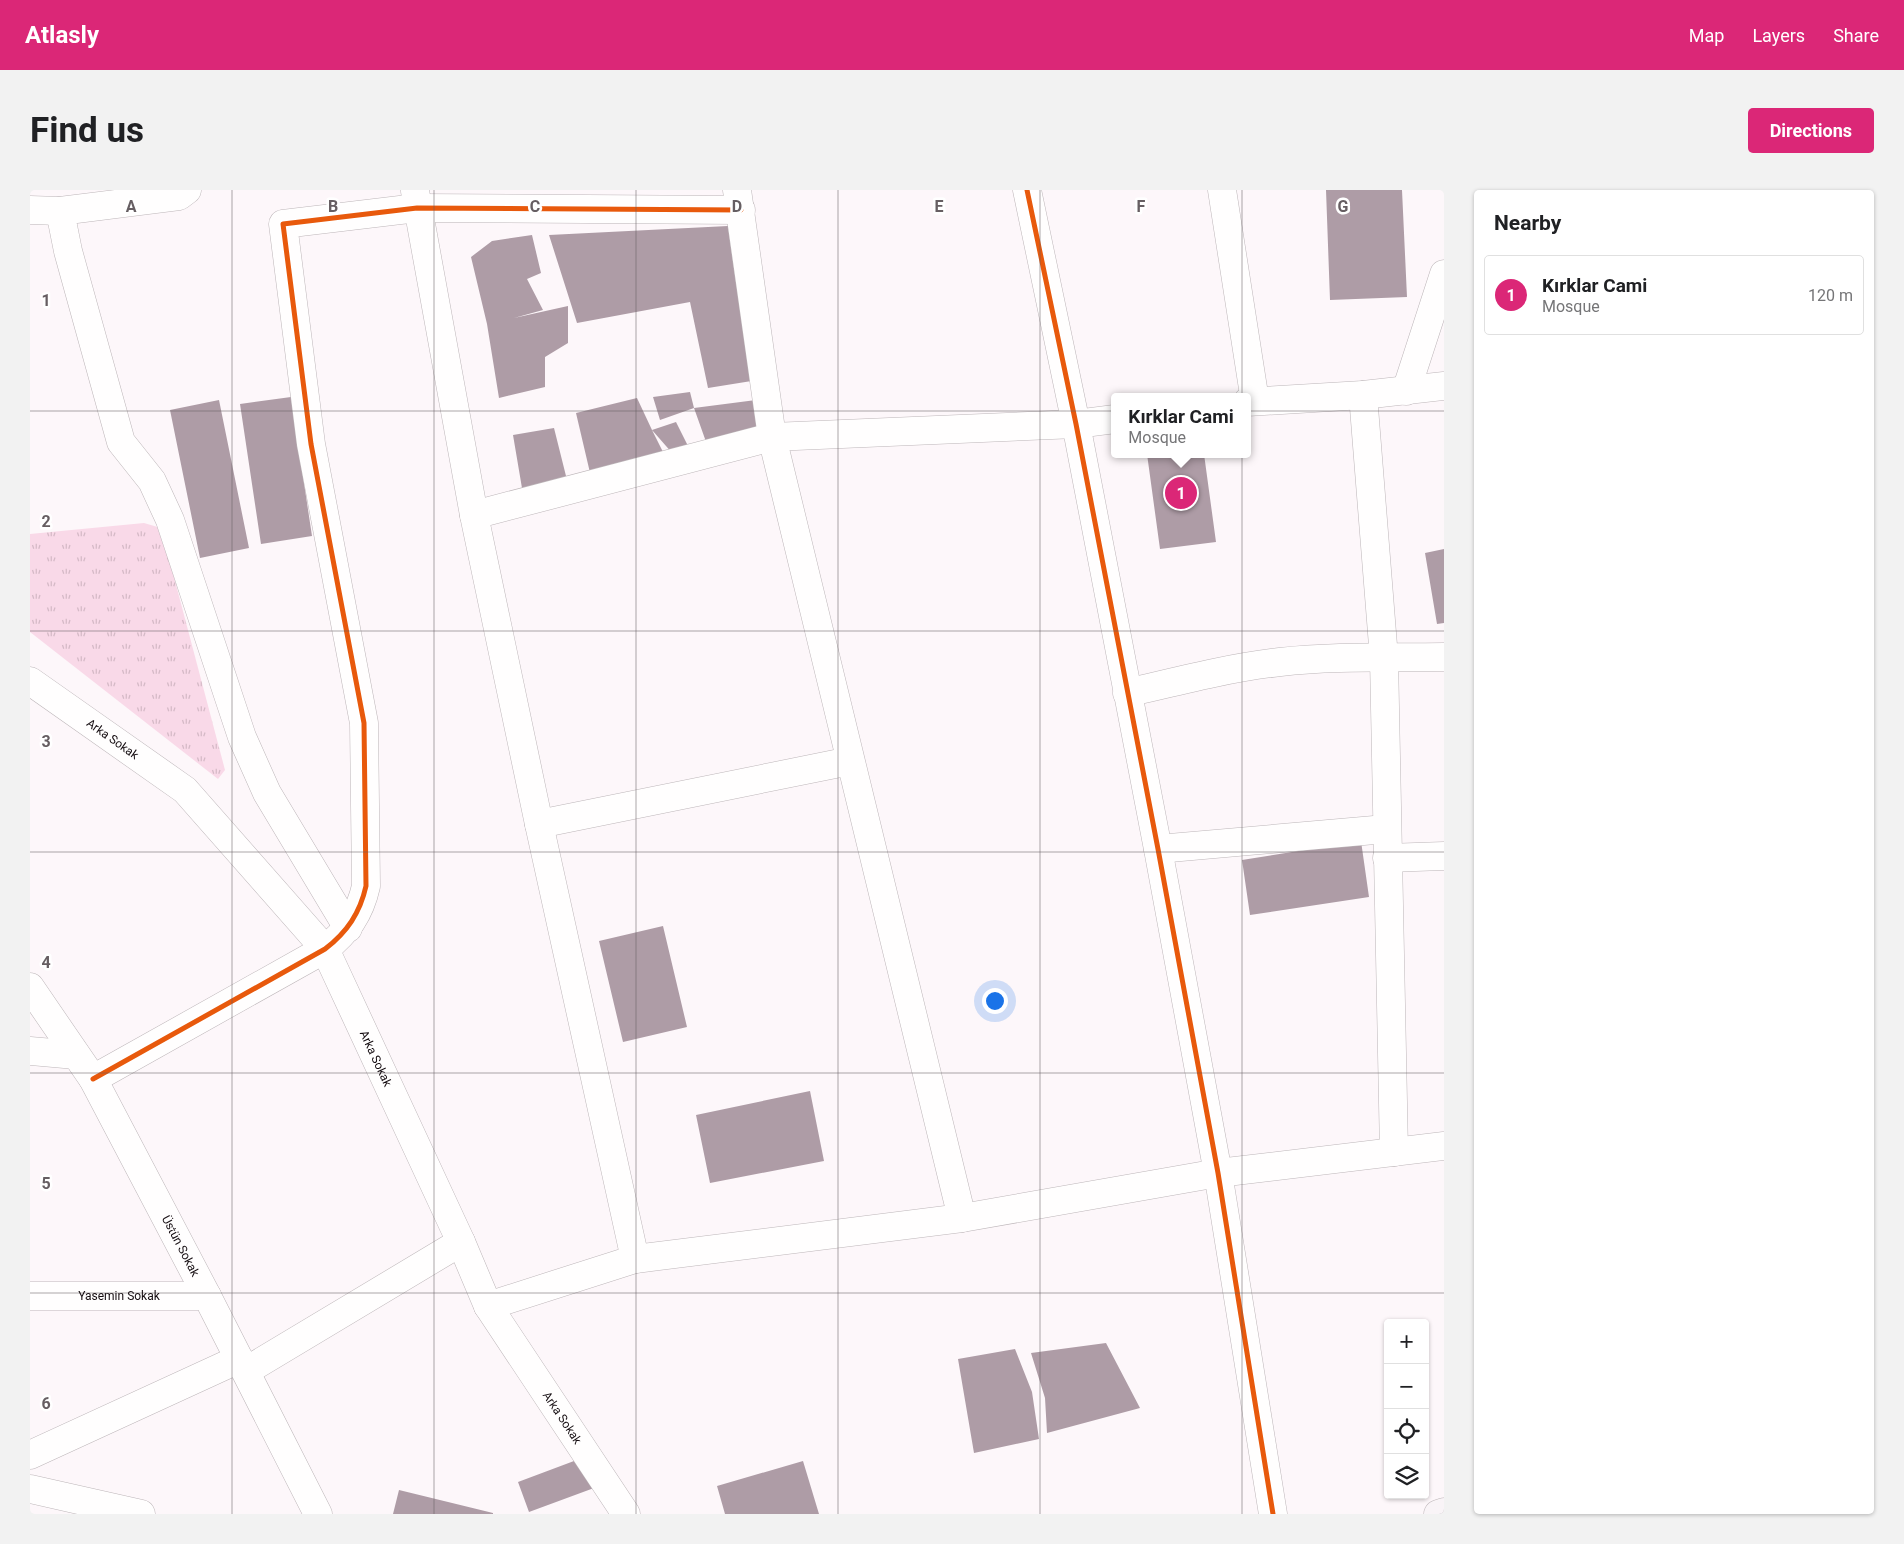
<!DOCTYPE html>
<html lang="en">
<head>
<meta charset="utf-8">
<style>
  :root { --surface:#fff; --page:#f2f2f2; --text:#202124; --muted:#757577; --line:#e0e0e0; --accent:#db2777 }
  body { margin:0; font-family:Roboto,sans-serif; background:var(--page); color:var(--text) }
  .controls { position:absolute; right:15px; bottom:15px; display:grid; overflow:hidden; border-radius:5px; box-shadow:0 1px 4px #0004 }
  .controls button { width:45px; height:45px; display:grid; place-items:center; padding:0; border:0; border-bottom:1px solid var(--line); background:var(--surface); color:var(--text); font:25px sans-serif }
  .you { position:absolute; left:964px; top:810px; width:18px; height:18px; margin:-12px; border:4px solid #fff; border-radius:50%; background:#1a73e8; box-shadow:0 0 0 8px #1a73e833 }
  .badge { display:grid; place-items:center; width:32px; height:32px; border-radius:50%; background:var(--accent); color:#fff; font-size:16px; font-weight:700 }
  .pin { position:absolute; translate:-50% -50%; border:2px solid #fff; box-shadow:0 1px 5px #0006 }
  .popup { position:absolute; left:1081px; top:203px; width:140px; height:65px; box-sizing:border-box; display:grid; place-content:center; border-radius:5px; background:var(--surface); filter:drop-shadow(0 1px 4px #0005); font-size:16px; white-space:nowrap; color:var(--muted) }
  .popup b { font-size:19px; color:var(--text) }
  .popup::after { content:''; position:absolute; left:50%; top:100%; margin-left:-10px; border:10px solid transparent; border-top-color:var(--surface) }
  .list { margin:0; padding:0; list-style:none }
  h2 { display:flex; justify-content:space-between; align-items:center; height:65px; margin:0; padding:0 20px; font-size:21px }
  h2 small { font-size:16px; font-weight:400; color:var(--muted) }
  .list li { display:grid; grid-template-columns:32px 1fr auto; gap:15px; align-items:center; box-sizing:border-box; height:80px; margin:0 10px 10px; padding:0 10px; border:1px solid var(--line); border-radius:5px }
  .list b { display:block; font-size:19px; white-space:nowrap }
  .list p { margin:0; font-size:16px; white-space:nowrap; color:var(--muted) }
  .list em { font-size:16px; font-style:normal; color:var(--muted) }
  .icon { flex:none; width:28px; height:28px; fill:none; stroke:currentColor; stroke-width:2; stroke-linecap:round; stroke-linejoin:round }
  .map { position:relative; flex:none; width:1414px; height:1324px; overflow:hidden; border-radius:5px }
  header { display:flex; align-items:center; gap:30px; box-sizing:border-box; height:70px; padding:0 25px; background:var(--accent); color:#fff }
  header strong { font-size:24px }
  nav { display:flex; gap:28px; margin-inline-start:auto; font-size:18px }
  .intro { display:flex; align-items:center; justify-content:space-between; box-sizing:border-box; height:120px; padding:0 30px }
  h1 { margin:0; font-size:35px }
  .button { padding:12px 22px; border-radius:5px; background:var(--accent); color:#fff; font-size:18px; font-weight:700 }
  main { display:flex; gap:30px; padding:0 30px }
  aside { flex:1; background:var(--surface); border-radius:5px; box-shadow:0 1px 4px #0004 }
  .map>svg:first-child { display:block }
  .park { fill:url(#park-tufts) }
  .building { fill:#ae9ca6 }
  .lines { fill:none; stroke-linecap:round; stroke-linejoin:round }
  .minor-casing { stroke:#bdb6b9; stroke-width:29 }
  .secondary-casing { stroke:#bdb6b9; stroke-width:29 }
  .minor { stroke:#fffefe; stroke-width:28 }
  .secondary { stroke:#f9f4f7; stroke-width:28 }
  .cycleway-casing { stroke:#fff; stroke-width:8 }
  .cycleway { stroke:#e8590c; stroke-width:5 }
  .grid { fill:none; stroke:#665e62; stroke-width:1; stroke-opacity:0.55 }
  .labels { text-anchor:middle; stroke-width:5; stroke-linejoin:round; paint-order:stroke }
  .street-label { font-size:12px; fill:#140c10; stroke:#fff }
  .grid-label { font-size:16px; text-anchor:middle; font-weight:bold; fill:#665e62; stroke:#fff; stroke-width:5; stroke-linejoin:round; paint-order:stroke }
</style>
</head>
<body>
<header>
<strong>Atlasly</strong>
<nav><a>Map</a><a>Layers</a><a>Share</a></nav>
</header>
<div class="intro"><h1>Find us</h1><a class="button">Directions</a></div>
<main>
<div class="map">
<svg width="1414" height="1324" viewBox="0 0 1414 1324">
  <defs>
    <pattern id="park-tufts" width="24" height="20" patternUnits="userSpaceOnUse" patternTransform="scale(1.25)"><rect width="24" height="20" fill="#f9d9e8"/><path d="M3 7l-1-3M5 7V3M7 7l1-3M15 17l-1-3M17 17v-4M19 17l1-3" fill="none" stroke="#d5b9c6"/></pattern>
  </defs>
  <rect width="100%" height="100%" fill="#fdf7fa"/>
  <path class="park" d="M114 333 131 338 195 580 188 589 0 442V344Z"/>
  <path class="building" d="M1296 0H1372L1377 107 1300 110Z
    M698 36 706 92 720 86 734 189 678 198 660 112 547 133 519 45Z
    M502 45 511 83 497 89 513 120 484 128 538 116V153L515 167V197L469 208 457 134 441 67 462 51Z
    M660 202 664 218 726 210 742 247 680 263 664 218 630 230 623 207Z
    M261 207 282 346 231 354 210 214Z
    M607 208 622 240 646 232 659 258 643 264 622 240 636 268 561 287 546 223Z
    M189 210 219 358 170 368 140 220Z
    M524 238 538 294 493 304 483 245Z
    M1117 264H1174L1186 352 1130 359Z
    M1414 359V433L1407 434 1395 363Z
    M1331 651 1339 707 1220 725 1212 670Z
    M633 736 657 837 593 852 569 751Z
    M780 901 794 971 680 993 666 925Z
    M1076 1153 1110 1218 1017 1243 1015 1208 1001 1163Z
    M985 1159 1002 1202 1009 1249 944 1263 928 1169Z
    M552 1268 564 1298 499 1322 488 1292Z
    M773 1271 789 1324H695L687 1296Z
    M369 1300 463 1323V1324H363Z"/>
  <g class="lines">
    <defs>
      <g id="minor">
        <path d="M707 0 742 247 932 1028"/>
        <path d="M997 0 1046 234 1128 659 1188 983 1243 1324"/>
        <path d="M1192 0 1225 211"/>
        <path d="M385 1 444 325 509 634 605 1069"/>
        <path d="M0 20 30 21 149 6 157 0"/>
        <path d="M30 21 38 61 91 252 122 291 140 330 212 547 237 603 318 738"/>
        <path d="M1376 201 1414 84"/>
        <path d="M1333 205 1354 468 1364 962"/>
        <path d="M1217 212 1333 205 1414 196"/>
        <path d="M444 325 742 247 1046 234 1085 229"/>
        <path id="s1" d="M0 491 155 600 295 759 431 1052 458 1116 596 1324"/>
        <path d="M1097 503C1148 491 1198 478 1250 472 1305 466 1359 468 1414 467"/>
        <path d="M509 634 820 571"/>
        <path d="M1128 659 1356 639"/>
        <path d="M1357 668 1414 666"/>
        <path id="s2" d="M0 797 63 889 177 1106 288 1324"/>
        <path d="M0 861 46 865"/>
        <path d="M63 889 295 759C317 742 330 723 336 696L334 533 281 254 253 34 387 18 711 20"/>
        <path id="s3" d="M0 1106H177"/>
        <path d="M458 1116 605 1069 932 1028 1188 983 1414 956"/>
        <path d="M216 1181 431 1052"/>
        <path d="M0 1265 209 1169"/>
        <path d="M0 1299 111 1324"/>
      </g>
      <path id="secondary" d="M1408 1324 1414 1322"/>
    </defs>
    <use href="#minor" class="minor-casing"/>
    <use href="#secondary" class="secondary-casing"/>
    <use href="#minor" class="minor"/>
    <use href="#secondary" class="secondary"/>
    <defs>
      <path id="cycleway" d="M997 0 1046 234 1128 659 1188 983 1243 1324
        M63 889 295 759C317 742 330 723 336 696L334 533 281 254 253 34 387 18 711 20"/>
    </defs>
    <use href="#cycleway" class="cycleway-casing"/>
    <use href="#cycleway" class="cycleway"/>
  </g>
  <path class="grid" d="M202 0V1324M404 0V1324M606 0V1324M808 0V1324M1010 0V1324M1212 0V1324M0 221H1414M0 441H1414M0 662H1414M0 883H1414M0 1103H1414"/>
  <g class="labels">
    <g class="street-label">
      <text dy="4" stroke="none"><textPath href="#s1" startOffset="101">Arka Sokak</textPath></text>
      <text dy="4" stroke="none"><textPath href="#s1" startOffset="522">Arka Sokak</textPath></text>
      <text dy="4" stroke="none"><textPath href="#s2" startOffset="300">Üstün Sokak</textPath></text>
      <text dy="4" stroke="none"><textPath href="#s3" startOffset="89">Yasemin Sokak</textPath></text>
      <text dy="4" stroke="none"><textPath href="#s1" startOffset="928">Arka Sokak</textPath></text>
    </g>
  </g>
  <g class="grid-label">
    <text x="101" y="22">A</text>
    <text x="303" y="22">B</text>
    <text x="505" y="22">C</text>
    <text x="707" y="22">D</text>
    <text x="909" y="22">E</text>
    <text x="1111" y="22">F</text>
    <text x="1313" y="22">G</text>
    <text x="16" y="116">1</text>
    <text x="16" y="337">2</text>
    <text x="16" y="557">3</text>
    <text x="16" y="778">4</text>
    <text x="16" y="999">5</text>
    <text x="16" y="1219">6</text>
  </g>
</svg>
<div class="controls">
<button>+</button>
<button>−</button>
<button><svg class="icon" aria-label="locate" viewBox="0 0 24 24"><circle cx="12" cy="12" r="6"/><path d="M12 2v4M12 18v4M2 12h4M18 12h4"/></svg></button>
<button><svg class="icon" aria-label="layers" viewBox="0 0 24 24"><path d="M12 4l9 5-9 5-9-5zM3 14l9 5 9-5"/></svg></button>
</div>
<div class="you"></div>
<div class="pin badge" style="left:1151px;top:303px">1</div>
<div class="popup"><b>Kırklar Cami</b>Mosque</div>
</div>
<aside>
<h2>Nearby<small></small></h2>
<ul class="list">
<li><span class="badge">1</span><div><b>Kırklar Cami</b><p>Mosque</p></div><em>120 m</em></li>
</ul>
</aside>
</main>
</body>
</html>
